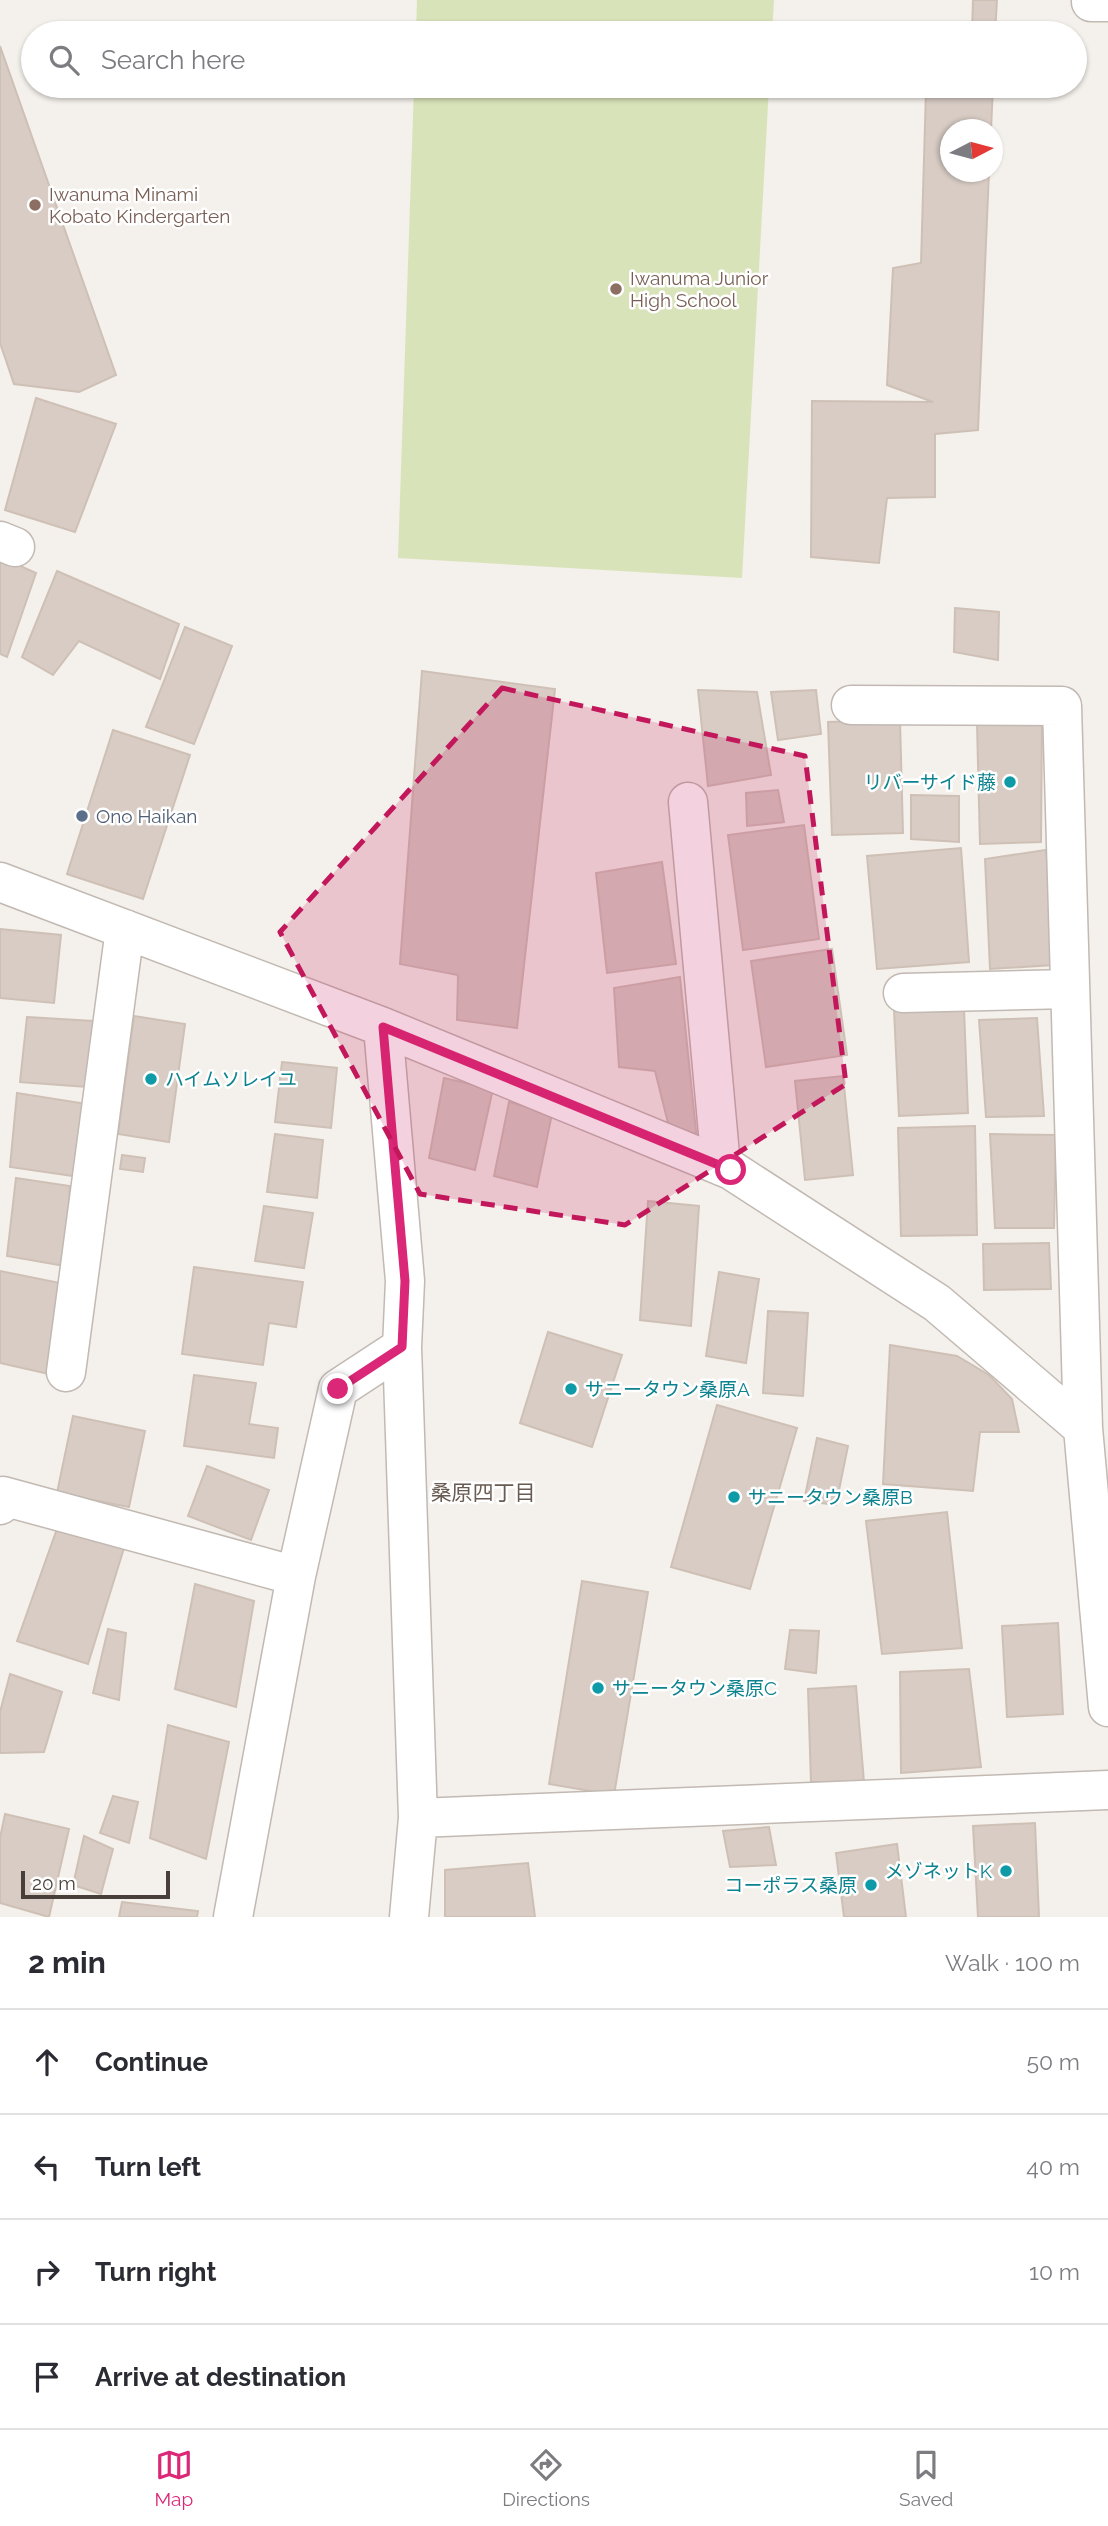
<!DOCTYPE html>
<html lang="en">
<head>
<meta charset="utf-8">
<style>
  :root { --surface:#fff; --page:#f7f7f7; --text:#2b2b33; --muted:#7c7c81; --line:#e1e1e2; --accent:#db2777 }
  body { margin:0; font-family:Raleway,"Noto Sans JP",sans-serif; background:var(--page); color:var(--text) }
  .compass { position:absolute; left:940px; top:119px; width:63px; height:63px; border-radius:50%; background:var(--surface); box-shadow:0 2px 5px #0004; rotate:84deg }
  .scale { position:absolute; left:21px; bottom:18px; width:149px; box-sizing:border-box; padding-left:7px; border:4px solid #483f3a; border-top:0; font-size:19px; line-height:24px; white-space:nowrap; color:#483f3a; -webkit-text-stroke:5px #fff; paint-order:stroke }
  .stop { position:absolute; width:21px; height:21px; margin:-16px; border:5px solid #db2777; border-radius:50%; background:#fff }
  .stop.end { background:#db2777; border-color:#fff; box-shadow:0 2px 7px #0008 }
  .list { margin:0; padding:0; list-style:none }
  h2 { display:flex; justify-content:space-between; align-items:center; height:91px; margin:0; padding:0 28px; font-size:30px }
  h2 small { font-size:23px; font-weight:400; color:var(--muted) }
  .list li { display:grid; grid-template-columns:46px 1fr auto; gap:21px; align-items:center; box-sizing:border-box; height:105px; padding:0 28px; border-top:2px solid var(--line) }
  .list b { display:block; font-size:26px; white-space:nowrap }
  .list em { font-size:23px; font-style:normal; color:var(--muted) }
  .icon { flex:none; width:38px; height:38px; fill:none; stroke:currentColor; stroke-width:2; stroke-linecap:round; stroke-linejoin:round }
  .map { position:relative; flex:none; width:1108px; height:1917px; overflow:hidden }
  .search { position:absolute; background:var(--surface); box-shadow:0 2px 5px #0004; left:21px; right:21px; top:21px; height:77px; display:flex; align-items:center; gap:18px; box-sizing:border-box; padding:0 24px; border-radius:38px; color:var(--muted); font-size:26px }
  .sheet { height:511px; background:var(--surface) }
  nav { display:flex; justify-content:space-around; align-items:center; box-sizing:border-box; height:98px; border-top:2px solid var(--line); background:var(--surface); font-size:19px; color:var(--muted) }
  nav a { display:grid; justify-items:center; gap:4px }
  nav .on { color:var(--accent) }
  .map>svg:first-child { display:block }
  .green { fill:#d9e3b9 }
  .building { fill:#d8ccc5; stroke:#cfc0b6; stroke-width:2 }
  .lines { fill:none; stroke-linecap:round; stroke-linejoin:round }
  .minor-casing { stroke:#c2b9b2; stroke-width:41 }
  .minor { stroke:#fff; stroke-width:38 }
  .route { stroke:#db2777; stroke-width:9 }
  .marked { fill:#c2185b; fill-opacity:0.2; stroke:#c2185b; stroke-width:5; stroke-dasharray:14 9; stroke-linejoin:round }
  .education-dot { fill:#8d6e63; stroke:#fff; stroke-width:2.5 }
  .culture-dot { fill:#0f9aa8; stroke:#fff; stroke-width:2.5 }
  .service-dot { fill:#5c6f8a; stroke:#fff; stroke-width:2.5 }
  .labels { text-anchor:middle; stroke-width:5; stroke-linejoin:round; paint-order:stroke }
  .education-label { font-size:19px; fill:#785e54; stroke:#fff; text-anchor:start }
  .culture-label { font-size:19px; fill:#0d838f; stroke:#fff; text-anchor:start }
  .service-label { font-size:19px; fill:#4e5e75; stroke:#fff; text-anchor:start }
  .neighbourhood-label { font-size:21px; fill:#695b52; stroke:#fff }
</style>
</head>
<body>
<div class="map">
<svg width="1108" height="1917" viewBox="0 0 1108 1917">
  <rect width="100%" height="100%" fill="#f4f0eb"/>
  <path class="green" d="M417 0H774L772 33H416Z
    M414 86H769L742 578 398 558Z"/>
  <path class="building" d="M973 0H997L995 33H972Z
    M0 46 116 375 79 392 14 384 0 343Z
    M970 86H993L991 130H950V172H989L978 430 935 434V497L887 498 879 563 811 557 812 401 933 402 887 385 893 268 921 263 926 90 970 88Z
    M36 398 116 424 75 532 5 510Z
    M0 557 36 573 7 657 0 654Z
    M57 571 179 624 160 679 79 641 53 675 22 657Z
    M955 608 999 612 998 660 954 652Z
    M185 627 232 646 194 744 146 727Z
    M422 671 555 689 517 1028 457 1020 458 975 400 964Z
    M698 690 757 692 771 775 708 786Z
    M816 690 821 734 778 740 771 692Z
    M900 720 903 833 832 835 828 722Z
    M1042 722 1041 842 980 844 977 723Z
    M113 730 190 755 143 899 67 874Z
    M778 790 784 822 747 826 746 793Z
    M911 795 959 796V842L911 839Z
    M804 825 819 939 743 950 728 835Z
    M961 848 969 962 877 969 867 856Z
    M1046 850 1054 965 990 969 985 859Z
    M662 862 676 964 607 973 596 873Z
    M0 929 61 935 54 1003 0 998Z
    M832 949 847 1055 766 1067 751 961Z
    M680 977 697 1140 670 1131 655 1071 619 1067 614 988Z
    M964 1008 968 1113 899 1116 894 1010Z
    M134 1016 185 1024 169 1142 118 1134Z
    M27 1017 93 1021 87 1087 20 1082Z
    M1037 1018 1044 1116 986 1117 979 1020Z
    M282 1062 337 1068 331 1128 275 1122Z
    M843 1076 853 1175 805 1180 795 1081Z
    M444 1078 493 1089 475 1170 429 1158Z
    M17 1093 87 1104 80 1177 10 1167Z
    M509 1102 552 1114 537 1187 494 1176Z
    M975 1126 977 1235 901 1236 898 1128Z
    M275 1134 323 1140 317 1198 267 1192Z
    M990 1134 1056 1135 1054 1228H995Z
    M122 1155 145 1158 143 1172 120 1169Z
    M16 1178 70 1186 65 1266 7 1256Z
    M648 1201 699 1206 691 1326 640 1320Z
    M264 1206 313 1213 304 1268 255 1261Z
    M1049 1243 1051 1289 984 1290 983 1244Z
    M194 1267 303 1282 296 1327 269 1323 263 1365 182 1354Z
    M0 1271 60 1283 49 1374 0 1363Z
    M719 1272 759 1279 746 1363 706 1356Z
    M768 1311 808 1313 803 1396 763 1393Z
    M548 1332 622 1355 592 1447 520 1423Z
    M890 1345 957 1356 989 1375 1012 1399 1019 1432H980L973 1491 883 1484Z
    M194 1375 256 1383 249 1424 278 1428 274 1458 184 1446Z
    M717 1405 797 1428 750 1589 671 1567Z
    M73 1416 145 1431 129 1507 57 1493Z
    M817 1438 848 1446 836 1505 804 1501Z
    M207 1466 269 1490 251 1540 188 1516Z
    M947 1512 962 1648 882 1654 866 1521Z
    M58 1526 125 1545 88 1664 17 1641Z
    M582 1581 648 1592 614 1795 549 1784Z
    M195 1584 254 1601 236 1707 175 1689Z
    M1058 1623 1063 1714 1007 1717 1002 1626Z
    M108 1629 126 1633 119 1700 93 1693Z
    M790 1630 819 1631 816 1673 785 1669Z
    M969 1669 981 1767 901 1773 900 1672Z
    M10 1674 62 1692 44 1752 0 1753V1712Z
    M856 1686 864 1782H811L808 1689Z
    M168 1725 229 1742 206 1859 150 1838Z
    M113 1796 138 1802 129 1843 100 1833Z
    M5 1814 69 1829 49 1917 0 1903V1838Z
    M1035 1823 1039 1917H978L973 1826Z
    M769 1827 776 1865 730 1867 723 1831Z
    M84 1836 113 1849 101 1894 73 1885Z
    M897 1844 906 1917H844L836 1853Z
    M528 1863 535 1917H445V1870Z
    M122 1902 198 1911 197 1917H119Z"/>
  <g class="lines">
    <defs>
      <path id="minor" d="M1091 2H1108
        M0 541 15 547
        M851 705 1062 706 1083 1428
        M688 802 721 1166
        M0 882 383 1027 405 1281 402 1347 418 1818 1108 1790
        M903 993 1070 989
        M383 1027 731 1170 937 1303 1083 1428 1108 1707
        M66 1372 125 929
        M0 1505 3 1496 296 1576
        M233 1917 296 1576 338 1389 402 1347
        M409 1917 418 1818"/>
    </defs>
    <use href="#minor" class="minor-casing"/>
    <use href="#minor" class="minor"/>
  </g>
  <g class="lines">
    <path class="route" d="M338 1389 402 1347 405 1281 383 1027 731 1170"/>
  </g>
  <path class="marked" d="M502 688 805 756 846 1084 625 1225 420 1194 280 932Z"/>
  <g class="education-dot">
    <circle cx="35" cy="205" r="7"/>
    <circle cx="616" cy="289" r="7"/>
  </g>
  <g class="culture-dot">
    <circle cx="1010" cy="782" r="7"/>
    <circle cx="151" cy="1079" r="7"/>
    <circle cx="571" cy="1389" r="7"/>
    <circle cx="734" cy="1497" r="7"/>
    <circle cx="598" cy="1688" r="7"/>
    <circle cx="1006" cy="1871" r="7"/>
    <circle cx="871" cy="1885" r="7"/>
  </g>
  <circle class="service-dot" cx="82" cy="816" r="7"/>
  <g class="labels">
    <g class="education-label">
      <text x="49" y="201">Iwanuma Minami<tspan x="49" dy="22">Kobato Kindergarten</tspan></text>
      <text x="630" y="285">Iwanuma Junior<tspan x="630" dy="22">High School</tspan></text>
    </g>
    <g class="culture-label">
      <text x="996" y="789" text-anchor="end">リバーサイド藤</text>
      <text x="165" y="1086">ハイムソレイユ</text>
      <text x="585" y="1396">サニータウン桑原A</text>
      <text x="748" y="1504">サニータウン桑原B</text>
      <text x="612" y="1695">サニータウン桑原C</text>
      <text x="992" y="1878" text-anchor="end">メゾネットK</text>
      <text x="857" y="1892" text-anchor="end">コーポラス桑原</text>
    </g>
    <g class="service-label">
      <text x="96" y="823">Ono Haikan</text>
    </g>
    <g class="neighbourhood-label">
      <text x="483" y="1500">桑原四丁目</text>
    </g>
  </g>
</svg>
<svg class="compass" viewBox="-18 -18 36 36"><path d="M0-13l5 13h-10z" fill="#e53935"/><path d="M0 13l5-13h-10z" fill="#7c7c81"/></svg>
<div class="scale">20 m</div>
<div class="stop" style="left:731px;top:1170px"></div>
<div class="stop end" style="left:338px;top:1389px"></div>
<div class="search"><svg class="icon" aria-label="search" viewBox="0 0 24 24"><circle cx="10" cy="10" r="6"/><path d="M15 15l6 6"/></svg>Search here</div>
</div>
<section class="sheet">
<h2>2 min<small>Walk · 100 m</small></h2>
<ul class="list">
<li><svg class="icon" aria-label="ahead" viewBox="0 0 24 24"><path d="M12 20V5M6 11l6-6 6 6"/></svg><div><b>Continue</b></div><em>50 m</em></li>
<li><svg class="icon" aria-label="left" viewBox="0 0 24 24"><path d="M17 20v-9H6M10 6l-5 5 5 5"/></svg><div><b>Turn left</b></div><em>40 m</em></li>
<li><svg class="icon" aria-label="right" viewBox="0 0 24 24"><path d="M7 20v-9h11M14 6l5 5-5 5"/></svg><div><b>Turn right</b></div><em>10 m</em></li>
<li><svg class="icon" aria-label="arrive" viewBox="0 0 24 24"><path d="M6 21V4h12l-3 4 3 4H6"/></svg><div><b>Arrive at destination</b></div></li>
</ul>
</section>
<nav>
<a class="on"><svg class="icon" aria-label="map" viewBox="0 0 24 24"><path d="M3 6l6-2 6 2 6-2v14l-6 2-6-2-6 2zM9 4v14M15 6v14"/></svg>Map</a>
<a><svg class="icon" aria-label="directions" viewBox="0 0 24 24"><path d="M12 3l9 9-9 9-9-9zM9 14v-3h6M13 9l2 2-2 2"/></svg>Directions</a>
<a><svg class="icon" aria-label="saved" viewBox="0 0 24 24"><path d="M7 4h10v16l-5-4-5 4z"/></svg>Saved</a>
</nav>
</body>
</html>
